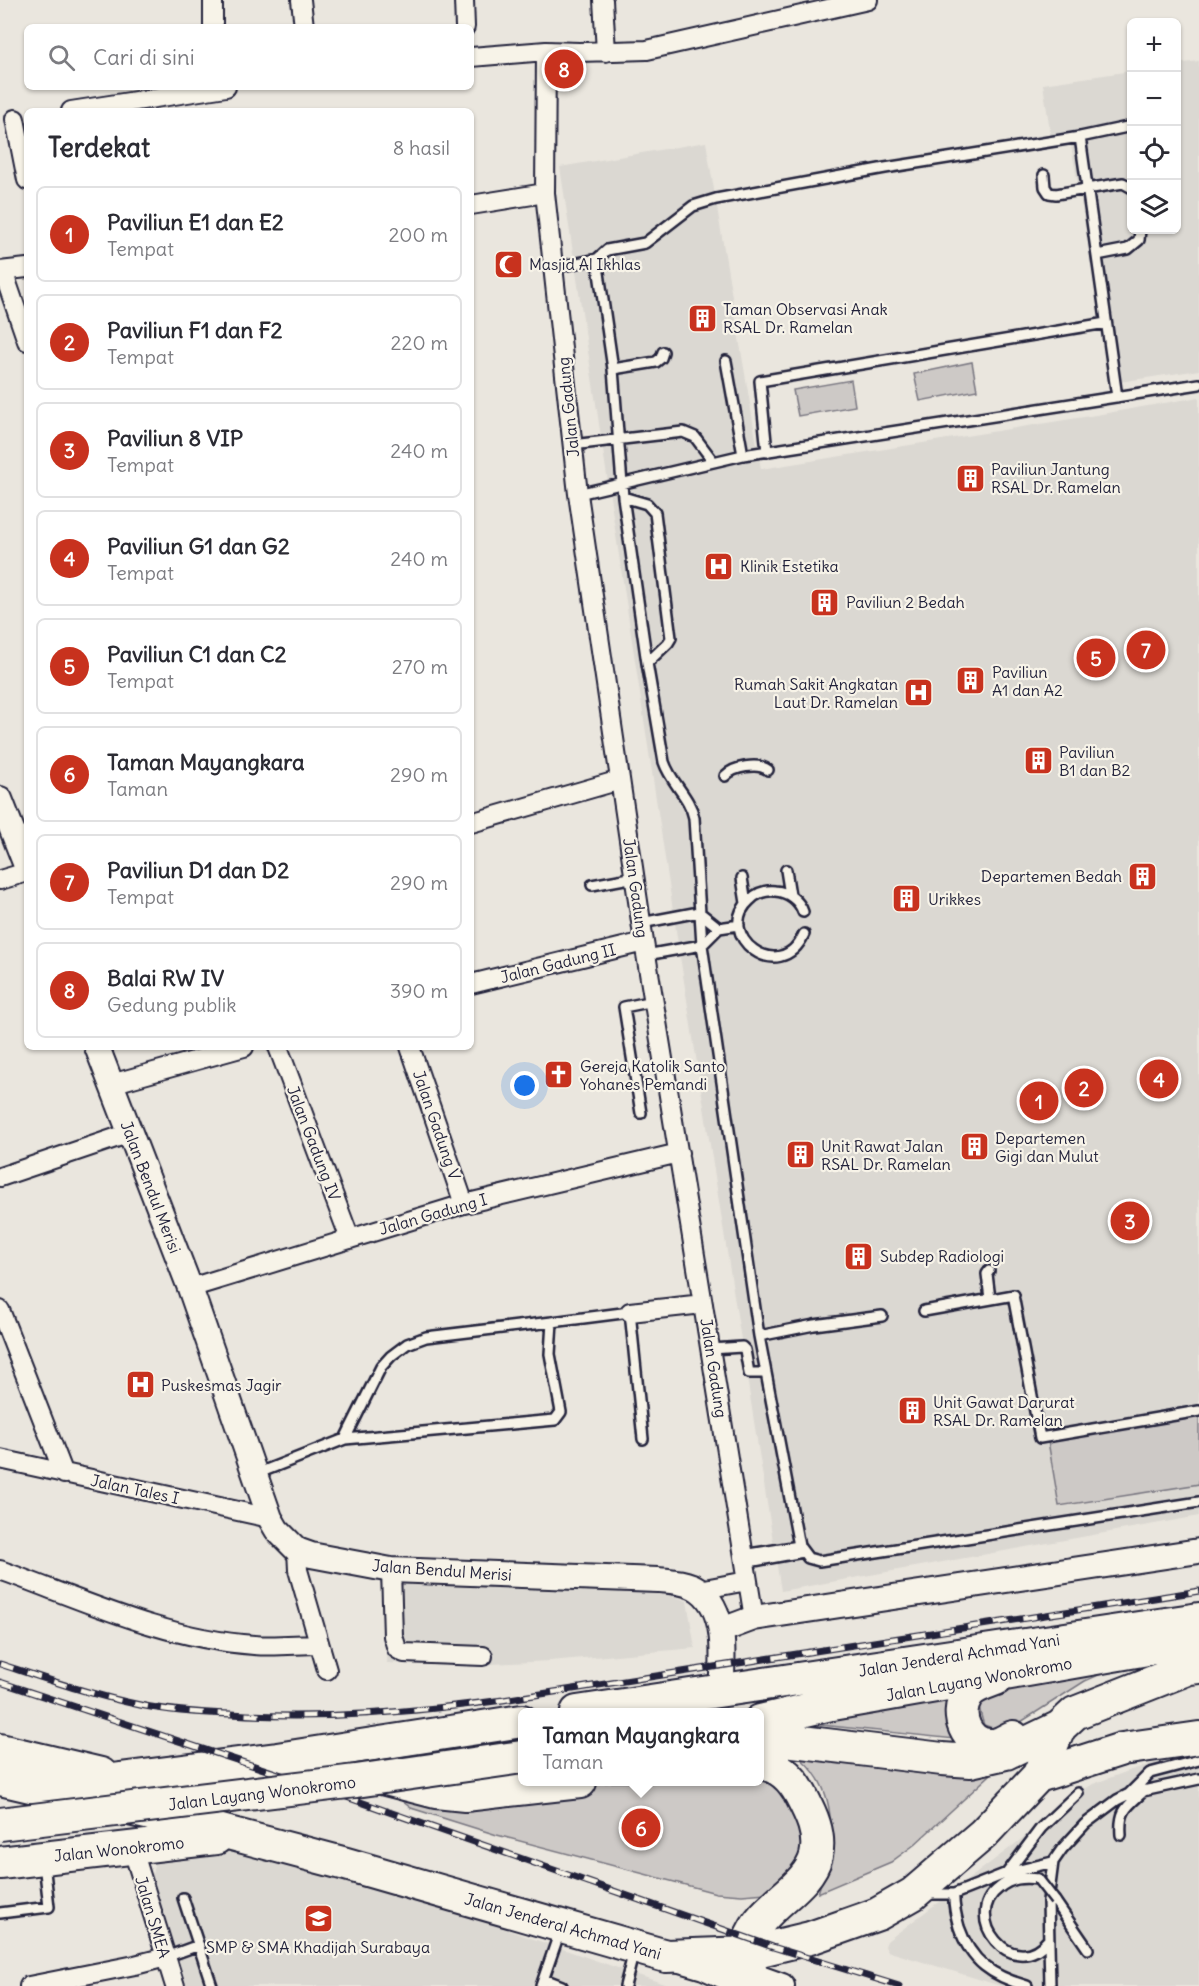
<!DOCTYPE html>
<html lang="id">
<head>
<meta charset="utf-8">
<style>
  :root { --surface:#fff; --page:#f7f7f7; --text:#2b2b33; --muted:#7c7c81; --line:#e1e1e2; --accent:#c8321e }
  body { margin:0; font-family:Delius,sans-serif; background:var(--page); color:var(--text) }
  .controls { position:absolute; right:18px; top:18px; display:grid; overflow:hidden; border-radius:9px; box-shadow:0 2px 4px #0004 }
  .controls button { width:54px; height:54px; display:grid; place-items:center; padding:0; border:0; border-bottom:2px solid var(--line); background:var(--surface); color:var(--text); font:30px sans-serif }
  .you { position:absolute; left:525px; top:1086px; width:21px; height:21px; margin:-15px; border:4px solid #fff; border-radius:50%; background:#1a73e8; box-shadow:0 0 0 9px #1a73e833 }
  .badge { display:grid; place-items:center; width:39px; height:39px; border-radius:50%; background:var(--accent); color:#fff; font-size:20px; font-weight:700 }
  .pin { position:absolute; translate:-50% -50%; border:3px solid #fff; box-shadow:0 2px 6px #0006 }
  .popup { position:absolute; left:518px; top:1708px; width:246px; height:78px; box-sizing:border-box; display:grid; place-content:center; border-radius:9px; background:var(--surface); filter:drop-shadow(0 2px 4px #0005); font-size:20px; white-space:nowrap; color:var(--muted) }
  .popup b { font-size:22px; color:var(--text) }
  .popup::after { content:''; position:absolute; left:50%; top:100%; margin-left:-12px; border:12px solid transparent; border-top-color:var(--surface) }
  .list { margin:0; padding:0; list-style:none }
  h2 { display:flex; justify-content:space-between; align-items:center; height:78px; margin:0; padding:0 24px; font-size:26px }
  h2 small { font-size:20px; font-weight:400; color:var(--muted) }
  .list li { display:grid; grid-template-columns:39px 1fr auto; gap:18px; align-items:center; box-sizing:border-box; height:96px; margin:0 12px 12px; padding:0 12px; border:2px solid var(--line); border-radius:9px }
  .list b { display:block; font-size:22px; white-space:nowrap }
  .list p { margin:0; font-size:20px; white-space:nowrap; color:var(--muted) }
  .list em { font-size:20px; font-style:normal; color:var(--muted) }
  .icon { flex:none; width:33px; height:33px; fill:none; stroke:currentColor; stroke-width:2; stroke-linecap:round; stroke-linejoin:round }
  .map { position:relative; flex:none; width:1199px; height:1986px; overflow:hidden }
  .search { position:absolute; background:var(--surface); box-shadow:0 2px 4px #0004; left:24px; top:24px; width:450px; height:66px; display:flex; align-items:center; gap:15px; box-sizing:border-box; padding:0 21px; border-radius:9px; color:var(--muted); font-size:22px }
  .panel { position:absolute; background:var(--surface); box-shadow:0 2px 4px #0004; left:24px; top:108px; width:450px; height:942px; border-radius:9px }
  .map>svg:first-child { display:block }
  .built { fill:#dbd8d2 }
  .green { fill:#cdc9c6; stroke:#787680; stroke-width:1.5 }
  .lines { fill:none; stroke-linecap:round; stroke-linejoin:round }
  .lane-casing { stroke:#22223b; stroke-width:14 }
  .street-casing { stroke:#22223b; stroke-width:22 }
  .secondary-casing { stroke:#22223b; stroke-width:28 }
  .highway-casing { stroke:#22223b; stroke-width:36 }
  .lane { stroke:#f7f3e8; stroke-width:9 }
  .street { stroke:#f7f3e8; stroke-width:18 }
  .secondary { stroke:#f7f3e8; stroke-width:24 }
  .highway { stroke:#f7f3e8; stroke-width:32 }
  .rail-casing { stroke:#22223b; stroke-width:7 }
  .rail { stroke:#f7f3e8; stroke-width:4.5; stroke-dasharray:14; stroke-linecap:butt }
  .lane-bridge-casing { stroke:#22223b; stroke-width:14; stroke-linecap:butt }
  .highway-bridge-casing { stroke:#22223b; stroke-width:36; stroke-linecap:butt }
  .lane-bridge { stroke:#f7f3e8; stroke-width:9 }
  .highway-bridge { stroke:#f7f3e8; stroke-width:32 }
  .labels { text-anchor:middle; stroke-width:4.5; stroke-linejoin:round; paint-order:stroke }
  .poi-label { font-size:16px; fill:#22223b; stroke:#f7f3e8; text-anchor:start }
  .street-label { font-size:16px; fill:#22223b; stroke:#f7f3e8 }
</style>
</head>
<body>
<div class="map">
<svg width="1199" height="1986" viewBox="0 0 1199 1986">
  <rect width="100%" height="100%" fill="#eae6de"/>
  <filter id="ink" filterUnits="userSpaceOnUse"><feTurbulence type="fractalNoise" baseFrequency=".0167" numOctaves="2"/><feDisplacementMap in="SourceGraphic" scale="12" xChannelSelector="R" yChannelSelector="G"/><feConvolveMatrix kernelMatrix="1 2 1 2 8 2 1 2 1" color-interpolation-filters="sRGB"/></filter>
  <g filter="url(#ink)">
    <path class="built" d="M1199 61V370L1113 383 1069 134 1051 137 1043 84 1131 71 1132 230H1176L1177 64Z
      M706 142 761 469 1096 415 1199 397V1516L781 1591 679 950 560 167Z
      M392 1571 655 1589 687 1601 695 1648 550 1661 449 1666 387 1663Z
      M1199 1750V1986H1001L887 1951 885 1946 887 1941 1019 1841 1067 1800 1093 1784 1131 1770Z
      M204 1847 301 1861 406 1895 670 1986H181L150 1886 155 1860Z"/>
    <path class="green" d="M972 362 977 390 920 401 914 374Z
      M851 380 855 406 798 416 793 390Z
      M1199 1417V1484L1059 1506 1048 1441Z
      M1103 1673 1085 1681 1013 1727 998 1730 984 1725C977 1705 978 1700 988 1682Z
      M962 1681 974 1741 802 1723Z
      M771 1741 1002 1764 914 1845 891 1862 818 1893C833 1847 842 1793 800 1758 792 1752 781 1747 771 1741Z
      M760 1766 787 1780 804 1840 796 1867 766 1893 742 1895 716 1893 497 1835 411 1808 402 1801 404 1797H478L612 1782H760Z"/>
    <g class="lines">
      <defs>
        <path id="lane" d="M1080 137 1132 126
          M1044 175 1045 187 1049 193 1056 194 1123 183 1132 188
          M1097 255 1128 249 1139 240 1140 230
          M553 268 597 259
          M726 361 743 455
          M613 369 656 362 661 358 663 352
          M1117 397 1080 137 885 168 716 199 693 206 645 243 607 250 597 259 613 369 623 497 647 663 664 762C671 783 690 797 694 818L702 945 759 1336 799 1546 808 1558 819 1561 1199 1502
          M572 445 683 432 695 437 713 461
          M767 452 760 381 1106 323
          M578 494 743 455 1199 384
          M623 497 647 504 655 513 671 638 668 643 647 663
          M725 776C733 767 758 762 768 770
          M786 870 790 895
          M742 878 746 903
          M592 885 635 877
          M803 912C799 900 788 892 775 891 765 890 757 893 750 900 712 934 780 988 804 934
          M641 923 699 912 719 928
          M646 955 702 945 719 928 739 925
          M641 1113 624 1007 654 1001
          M989 1271 987 1274 990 1299
          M1013 1295 1040 1438 1199 1411
          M924 1311 1014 1295
          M552 1322 630 1312 643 1439
          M759 1336 814 1325 882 1316
          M711 1349 742 1347 745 1350 749 1373H765
          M256 1474 345 1439 381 1367 391 1356 407 1344 426 1337 552 1322 550 1354 561 1412 555 1420 345 1439
          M743 1555 799 1546
          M744 1563 803 1552
          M1129 1794 1150 1773 1199 1760
          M1121 1835C1119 1809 1127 1807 1145 1790
          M1007 1873 1041 1828 1078 1793
          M1038 1879C1023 1877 1011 1878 999 1888 960 1917 1013 1982 1047 1941
          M925 1894H954L1007 1873 1053 1862
          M954 1894C953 1905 956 1916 959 1927 971 1962 992 1976 1027 1986
          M183 1898 212 1986
          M1055 1901 1088 1949
          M0 1913 49 1907 44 1863
          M166 1957 199 1945
          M544 1979 562 1986
          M541 1986 560 1931
          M625 1986 634 1951
          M1050 1986 1048 1901 1053 1862 1062 1849 1085 1824 1117 1800 1129 1794 1199 1779"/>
        <path id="street" d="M301 0 304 27
          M464 0 465 27
          M603 0 606 52
          M213 27V0
          M546 51 545 193 578 494 644 942 754 1618
          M471 57 546 51 579 52 647 50 868 0
          M71 111 226 87
          M15 119 27 180
          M471 205 545 193
          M0 271 27 268
          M3 271 27 341
          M471 823 620 780
          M0 880 27 872
          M471 984 644 942
          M278 1047 350 1239
          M410 1047 464 1204
          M111 1084 244 1047
          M0 1177 130 1133
          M190 1288 464 1204 679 1153
          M0 1310 64 1474
          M630 1312 703 1304
          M0 1459 270 1518
          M297 1550 298 1570 327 1670
          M0 1570C83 1600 165 1639 254 1645 275 1647 298 1644 319 1644
          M391 1570 393 1636 397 1649 404 1653 483 1656
          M699 1590 747 1581
          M132 1847 175 1986
          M29 1986 135 1965 166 1957"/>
        <path id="secondary" d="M0 799 27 868
          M97 1047 190 1288 270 1518 277 1530 297 1550 311 1555 391 1570 658 1580C671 1581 688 1582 699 1590 728 1611 723 1660 721 1690
          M722 1630 754 1618 1199 1551
          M680 1960 704 1967 746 1986
          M751 1972 757 1977 782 1986"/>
        <path id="highway" d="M996 1679C986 1683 973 1686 967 1695 954 1714 966 1745 990 1745 998 1746 1006 1740 1013 1737
          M577 1712 1199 1619
          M760 1721 827 1705 1199 1640
          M760 1737 942 1759 971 1761 1006 1753 1060 1727 1075 1713 1189 1668 1199 1667
          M0 1750 101 1774
          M1038 1776 1122 1749 1199 1738
          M378 1777 436 1792 465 1795 580 1782
          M0 1779 202 1826 346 1864 666 1956 748 1953 810 1938 878 1914 913 1894 983 1834 1038 1776 1060 1727
          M57 1787 277 1759 522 1721
          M0 1863 216 1838
          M750 1969C733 1914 806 1897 816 1856 821 1834 811 1814 801 1795 792 1778 779 1765 760 1763"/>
      </defs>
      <use href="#lane" class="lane-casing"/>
      <use href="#street" class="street-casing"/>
      <use href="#secondary" class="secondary-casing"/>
      <use href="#highway" class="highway-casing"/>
      <use href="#lane" class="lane"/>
      <use href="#street" class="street"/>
      <use href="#secondary" class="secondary"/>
      <use href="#highway" class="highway"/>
      <defs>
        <path id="rail" d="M0 1664C46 1679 92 1695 140 1705 170 1711 201 1713 231 1714 322 1720 413 1712 503 1700L1199 1591
          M0 1682 318 1787 773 1947 899 1986"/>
      </defs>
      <use href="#rail" class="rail-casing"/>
      <use href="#rail" class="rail"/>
      <defs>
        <path id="lane-bridge" d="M1038 1879 1055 1901"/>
        <path id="highway-bridge" d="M0 1824 356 1781 522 1757"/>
      </defs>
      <use href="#lane-bridge" class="lane-bridge-casing"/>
      <use href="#highway-bridge" class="highway-bridge-casing"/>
      <use href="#lane-bridge" class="lane-bridge"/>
      <use href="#highway-bridge" class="highway-bridge"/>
    </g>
  </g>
  <defs>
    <symbol id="mosque-square" viewBox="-11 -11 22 22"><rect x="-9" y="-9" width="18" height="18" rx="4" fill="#c8321e" stroke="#f7f3e8"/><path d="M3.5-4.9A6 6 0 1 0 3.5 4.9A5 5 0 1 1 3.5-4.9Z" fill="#fff"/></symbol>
    <symbol id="building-square" viewBox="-11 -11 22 22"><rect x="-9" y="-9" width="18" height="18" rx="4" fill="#c8321e" stroke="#f7f3e8"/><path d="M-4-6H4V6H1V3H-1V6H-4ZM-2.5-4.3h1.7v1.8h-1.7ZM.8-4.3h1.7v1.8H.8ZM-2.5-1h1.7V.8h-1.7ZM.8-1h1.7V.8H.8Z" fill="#fff"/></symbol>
    <symbol id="hospital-square" viewBox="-11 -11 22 22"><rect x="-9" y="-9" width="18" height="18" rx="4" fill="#c8321e" stroke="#f7f3e8"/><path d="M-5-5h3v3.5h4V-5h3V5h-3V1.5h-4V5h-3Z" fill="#fff"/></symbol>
    <symbol id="church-square" viewBox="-11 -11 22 22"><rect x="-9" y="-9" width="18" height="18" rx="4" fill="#c8321e" stroke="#f7f3e8"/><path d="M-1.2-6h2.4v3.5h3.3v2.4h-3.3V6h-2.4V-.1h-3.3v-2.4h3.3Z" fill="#fff"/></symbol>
    <symbol id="school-square" viewBox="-11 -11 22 22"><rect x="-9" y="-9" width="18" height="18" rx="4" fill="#c8321e" stroke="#f7f3e8"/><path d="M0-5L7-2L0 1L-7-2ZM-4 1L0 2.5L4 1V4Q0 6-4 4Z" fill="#fff"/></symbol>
  </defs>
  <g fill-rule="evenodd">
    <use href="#mosque-square" x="492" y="248" width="33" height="33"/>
    <use href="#building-square" x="686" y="302" width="33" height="33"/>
    <use href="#building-square" x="954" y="462" width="33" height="33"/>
    <use href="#hospital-square" x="702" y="550" width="33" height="33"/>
    <use href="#building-square" x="808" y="586" width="33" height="33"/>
    <use href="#building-square" x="954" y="664" width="33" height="33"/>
    <use href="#hospital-square" x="902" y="676" width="33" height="33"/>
    <use href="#building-square" x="1022" y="744" width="33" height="33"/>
    <use href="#building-square" x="1126" y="860" width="33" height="33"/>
    <use href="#building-square" x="890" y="882" width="33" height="33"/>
    <use href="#church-square" x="542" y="1058" width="33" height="33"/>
    <use href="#building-square" x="958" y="1130" width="33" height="33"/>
    <use href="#building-square" x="784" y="1138" width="33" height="33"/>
    <use href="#building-square" x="842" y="1240" width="33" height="33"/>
    <use href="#hospital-square" x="124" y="1368" width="33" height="33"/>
    <use href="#building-square" x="896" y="1394" width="33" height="33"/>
    <use href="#school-square" x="302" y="1902" width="33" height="33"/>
  </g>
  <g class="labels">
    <g class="poi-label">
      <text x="529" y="270">Masjid Al Ikhlas</text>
      <text x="723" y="315">Taman Observasi Anak<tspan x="723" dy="18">RSAL Dr. Ramelan</tspan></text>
      <text x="991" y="475">Paviliun Jantung<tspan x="991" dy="18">RSAL Dr. Ramelan</tspan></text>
      <text x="740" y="572">Klinik Estetika</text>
      <text x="846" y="608">Paviliun 2 Bedah</text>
      <text x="992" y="678">Paviliun<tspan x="992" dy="18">A1 dan A2</tspan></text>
      <text x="898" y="690" text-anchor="end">Rumah Sakit Angkatan<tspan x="898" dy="18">Laut Dr. Ramelan</tspan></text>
      <text x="1059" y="758">Paviliun<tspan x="1059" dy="18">B1 dan B2</tspan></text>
      <text x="1122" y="882" text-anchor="end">Departemen Bedah</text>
      <text x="928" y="905">Urikkes</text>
      <text x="580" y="1072">Gereja Katolik Santo<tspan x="580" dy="18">Yohanes Pemandi</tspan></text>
      <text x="995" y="1144">Departemen<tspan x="995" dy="18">Gigi dan Mulut</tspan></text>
      <text x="821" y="1152">Unit Rawat Jalan<tspan x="821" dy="18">RSAL Dr. Ramelan</tspan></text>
      <text x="880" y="1262">Subdep Radiologi</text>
      <text x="161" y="1391">Puskesmas Jagir</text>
      <text x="933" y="1408">Unit Gawat Darurat<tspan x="933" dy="18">RSAL Dr. Ramelan</tspan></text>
      <text x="318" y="1953" text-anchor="middle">SMP &amp; SMA Khadijah Surabaya</text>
    </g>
    <g class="street-label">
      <text transform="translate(568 407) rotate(-96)" y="6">Jalan Gadung</text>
      <text transform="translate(636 888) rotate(82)" y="6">Jalan Gadung</text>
      <text transform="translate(558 963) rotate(-14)" y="6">Jalan Gadung II</text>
      <text transform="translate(437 1125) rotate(71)" y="6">Jalan Gadung V</text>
      <text transform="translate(314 1143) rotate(69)" y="6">Jalan Gadung IV</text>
      <text transform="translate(151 1187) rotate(69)" y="6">Jalan Bendul Merisi</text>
      <text transform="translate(433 1214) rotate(-16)" y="6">Jalan Gadung I</text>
      <text transform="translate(714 1368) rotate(81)" y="6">Jalan Gadung</text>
      <text transform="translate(135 1489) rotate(12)" y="6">Jalan Tales I</text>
      <text transform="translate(442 1570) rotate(4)" y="6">Jalan Bendul Merisi</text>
      <text transform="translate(959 1655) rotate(-9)" y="6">Jalan Jenderal Achmad Yani</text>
      <text transform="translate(979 1679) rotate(-10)" y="6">Jalan Layang Wonokromo</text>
      <text transform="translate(262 1793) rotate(-7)" y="6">Jalan Layang Wonokromo</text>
      <text transform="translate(119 1849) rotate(-6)" y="6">Jalan Wonokromo</text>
      <text transform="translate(153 1917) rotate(73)" y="6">Jalan SMEA</text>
      <text transform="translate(563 1926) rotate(16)" y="6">Jalan Jenderal Achmad Yani</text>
    </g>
  </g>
</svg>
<div class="controls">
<button>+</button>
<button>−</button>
<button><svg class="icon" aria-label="locate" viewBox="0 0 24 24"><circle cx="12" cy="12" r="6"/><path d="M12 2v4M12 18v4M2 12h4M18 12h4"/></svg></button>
<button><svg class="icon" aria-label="layers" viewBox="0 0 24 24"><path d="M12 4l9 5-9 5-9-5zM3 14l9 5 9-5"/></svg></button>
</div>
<div class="you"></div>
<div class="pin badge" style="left:1039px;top:1101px">1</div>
<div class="pin badge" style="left:1084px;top:1088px">2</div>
<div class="pin badge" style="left:1130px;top:1221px">3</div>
<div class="pin badge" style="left:1159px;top:1079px">4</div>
<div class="pin badge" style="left:1096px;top:658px">5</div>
<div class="pin badge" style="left:641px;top:1828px">6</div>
<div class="popup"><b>Taman Mayangkara</b>Taman</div>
<div class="pin badge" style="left:1146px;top:650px">7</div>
<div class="pin badge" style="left:564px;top:69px">8</div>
<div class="search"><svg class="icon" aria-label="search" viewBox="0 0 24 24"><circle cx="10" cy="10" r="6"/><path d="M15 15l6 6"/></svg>Cari di sini</div>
<section class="panel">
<h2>Terdekat<small>8 hasil</small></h2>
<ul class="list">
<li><span class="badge">1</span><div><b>Paviliun E1 dan E2</b><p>Tempat</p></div><em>200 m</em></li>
<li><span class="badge">2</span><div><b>Paviliun F1 dan F2</b><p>Tempat</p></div><em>220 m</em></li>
<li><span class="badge">3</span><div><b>Paviliun 8 VIP</b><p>Tempat</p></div><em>240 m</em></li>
<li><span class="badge">4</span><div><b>Paviliun G1 dan G2</b><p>Tempat</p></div><em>240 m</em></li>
<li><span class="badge">5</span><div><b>Paviliun C1 dan C2</b><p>Tempat</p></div><em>270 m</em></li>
<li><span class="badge">6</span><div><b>Taman Mayangkara</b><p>Taman</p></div><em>290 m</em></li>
<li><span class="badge">7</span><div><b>Paviliun D1 dan D2</b><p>Tempat</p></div><em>290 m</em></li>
<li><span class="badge">8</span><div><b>Balai RW IV</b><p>Gedung publik</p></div><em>390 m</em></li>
</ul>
</section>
</div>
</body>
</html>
